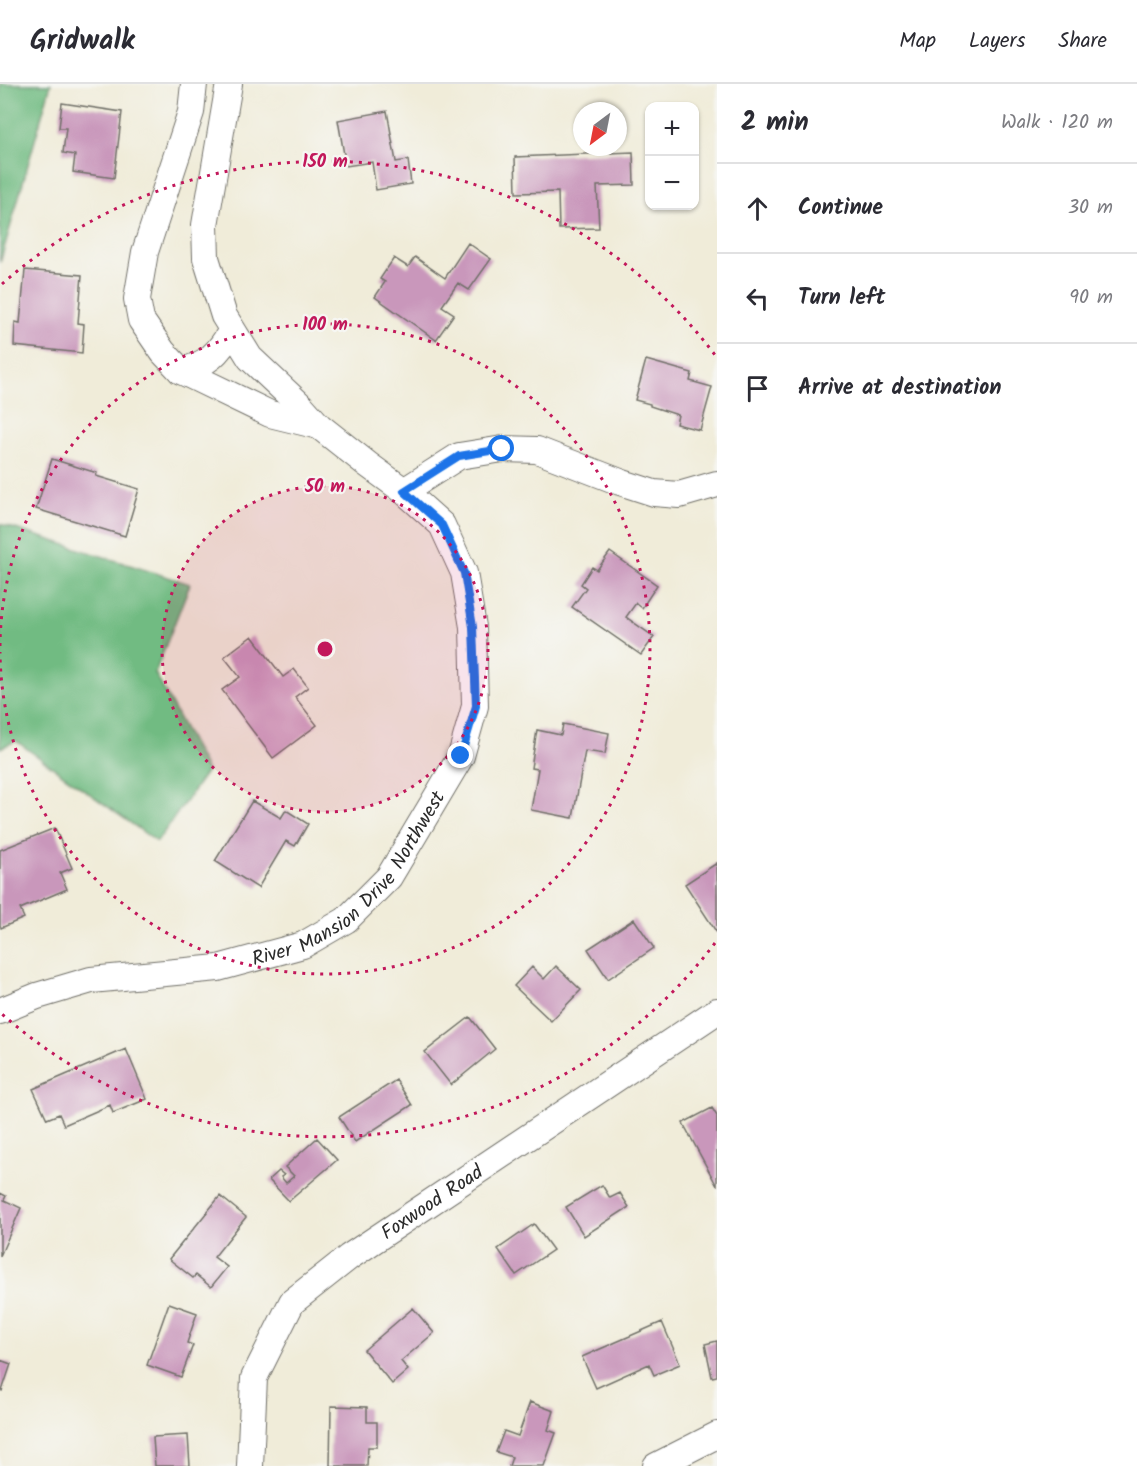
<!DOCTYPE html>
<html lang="en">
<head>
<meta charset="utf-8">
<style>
  :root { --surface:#fff; --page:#f7f7f7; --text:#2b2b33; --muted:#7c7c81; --line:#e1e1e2 }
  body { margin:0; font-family:Kalam,sans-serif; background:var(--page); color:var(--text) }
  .controls { position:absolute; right:18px; top:18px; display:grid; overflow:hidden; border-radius:12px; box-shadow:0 2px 4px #0004 }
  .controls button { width:54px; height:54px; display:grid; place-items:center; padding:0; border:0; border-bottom:2px solid var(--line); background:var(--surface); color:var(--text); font:30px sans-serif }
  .compass { position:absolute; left:573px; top:18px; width:54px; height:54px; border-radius:50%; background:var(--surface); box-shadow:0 2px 4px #0004; rotate:212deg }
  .stop { position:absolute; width:18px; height:18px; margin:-14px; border:4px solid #1a73e8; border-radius:50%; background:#fff }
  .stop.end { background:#1a73e8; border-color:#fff; box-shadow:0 2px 6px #0008 }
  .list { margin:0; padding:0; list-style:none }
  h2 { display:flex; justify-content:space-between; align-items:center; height:78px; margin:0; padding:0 24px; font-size:26px }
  h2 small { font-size:20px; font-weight:400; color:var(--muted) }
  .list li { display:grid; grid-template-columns:39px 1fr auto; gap:18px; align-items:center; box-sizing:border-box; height:90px; padding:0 24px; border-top:2px solid var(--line) }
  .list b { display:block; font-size:22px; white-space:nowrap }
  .list em { font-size:20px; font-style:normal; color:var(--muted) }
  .icon { flex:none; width:33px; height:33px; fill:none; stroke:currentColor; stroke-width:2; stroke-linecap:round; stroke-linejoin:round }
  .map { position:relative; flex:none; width:717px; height:1382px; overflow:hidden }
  header { display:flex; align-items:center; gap:36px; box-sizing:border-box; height:84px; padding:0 30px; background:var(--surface); border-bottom:2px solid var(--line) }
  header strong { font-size:28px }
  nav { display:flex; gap:33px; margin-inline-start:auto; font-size:21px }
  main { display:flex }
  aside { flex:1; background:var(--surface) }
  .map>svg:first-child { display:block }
  .forest { fill:#71bb82; stroke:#4e7356; stroke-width:1.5 }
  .building { fill:#c997bb }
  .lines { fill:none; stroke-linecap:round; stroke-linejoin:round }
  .street-casing { stroke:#706f68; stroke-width:28 }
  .street { stroke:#fff; stroke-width:26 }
  .route { stroke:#1a73e8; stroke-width:8 }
  .ring { fill:none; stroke:#c2185b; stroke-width:3; stroke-dasharray:3 6 }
  .labels { text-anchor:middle; stroke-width:4.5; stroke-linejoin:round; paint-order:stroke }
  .street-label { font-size:20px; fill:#2b2b2b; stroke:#f6f6f2 }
  .centre { fill:#c2185b; stroke:#f6f6f2; stroke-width:3 }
  .ring-label { font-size:18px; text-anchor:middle; font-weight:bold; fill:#c2185b; stroke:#f6f6f2; stroke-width:4.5; stroke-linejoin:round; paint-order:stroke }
</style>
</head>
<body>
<header>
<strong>Gridwalk</strong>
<nav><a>Map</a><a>Layers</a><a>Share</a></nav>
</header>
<main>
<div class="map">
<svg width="717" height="1382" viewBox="0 0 717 1382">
  <rect width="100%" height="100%" fill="#f6f6f2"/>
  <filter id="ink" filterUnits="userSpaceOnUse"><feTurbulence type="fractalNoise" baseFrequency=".0167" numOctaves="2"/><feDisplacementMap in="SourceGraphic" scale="12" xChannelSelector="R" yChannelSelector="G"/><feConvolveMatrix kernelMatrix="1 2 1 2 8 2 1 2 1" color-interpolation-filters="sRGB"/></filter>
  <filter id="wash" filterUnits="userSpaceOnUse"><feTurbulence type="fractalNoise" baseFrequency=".008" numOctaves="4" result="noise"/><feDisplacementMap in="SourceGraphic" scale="24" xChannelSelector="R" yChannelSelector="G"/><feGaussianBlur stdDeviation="1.35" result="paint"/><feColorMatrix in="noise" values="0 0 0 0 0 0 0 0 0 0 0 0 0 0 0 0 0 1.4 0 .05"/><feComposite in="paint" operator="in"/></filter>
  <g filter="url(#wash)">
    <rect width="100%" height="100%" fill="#f0ecd9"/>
    <path class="forest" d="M0 0H51L0 179Z
      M0 440 190 500 155 589 207 687 157 758 16 657 0 664Z"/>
    <g id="blocks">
      <path class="building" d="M62 19 122 28 114 94 73 88 75 71 63 69 66 44H59Z
        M387 27 396 78 408 76 411 100 376 106 372 78 346 82 338 36Z
        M633 68 634 101 597 102 599 144 559 145 558 108 516 109 515 73Z
        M468 159 491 175 469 206 458 199 442 222 454 230 436 256 375 213 385 198 380 195 394 174 408 183 415 173 445 194Z
        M25 186 82 191 78 239 84 240 82 269 14 262 15 238 20 239Z
        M646 276 692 289 690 297 712 303 700 346 676 340 678 331 650 322V320L635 316Z
        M52 375 97 389 96 392 139 405 125 452 36 425Z
        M610 468 657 501 642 524 636 519 626 533 654 553 641 571 572 523 586 504 581 500 592 483 597 486Z
        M252 552 283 593 294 585 308 603 295 613 317 641 273 674 222 606 240 593 224 573Z
        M563 640 609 649 605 670 585 667 573 734 531 726 538 685 531 684 537 646 561 651Z
        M252 717 281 734 286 726 308 740 295 762 286 757 258 804 215 777Z
        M55 744 72 784 60 789 67 805 20 825 24 834 1 844 0 841V766Z
        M717 779V849L685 800Z
        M634 835 654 864 608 895 588 865Z
        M556 882 581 906 551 937 514 902 532 883 544 895Z
        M470 933 495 965 451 1001 425 968Z
        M126 965 147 1015 113 1029 110 1021 64 1041 59 1030 47 1035 33 1005Z
        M396 996 412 1021 355 1058 339 1033Z
        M712 1024 717 1032V1102L683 1039Z
        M317 1054 337 1076 289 1117 269 1096 279 1087 284 1091 281 1093 286 1099 294 1092 285 1083Z
        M602 1101 610 1114 620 1109 629 1123 584 1152 566 1123Z
        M0 1109 6 1112 4 1116 21 1124 0 1172Z
        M220 1112 246 1133 214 1173 227 1183 211 1203 196 1191 193 1194 169 1175Z
        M534 1140 553 1166 516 1191 498 1165Z
        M169 1219 197 1229 187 1259 193 1261 181 1293 147 1281Z
        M413 1224 434 1249 401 1277 408 1286 392 1300 364 1266Z
        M662 1238 680 1280 654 1291 649 1280 596 1304 582 1273Z
        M717 1257V1292L712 1293 705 1260Z
        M0 1276 11 1280 2 1307 0 1306Z
        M530 1318 554 1327 548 1346 556 1349 544 1382H509L512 1373 496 1368 504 1347 518 1352Z
        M331 1322 367 1323V1338H377V1363H368L367 1382H330Z
        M188 1351 190 1382H155L153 1353Z"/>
    </g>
  </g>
  <g filter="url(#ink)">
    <use href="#blocks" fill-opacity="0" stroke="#706f68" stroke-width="1.5"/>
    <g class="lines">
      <defs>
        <g id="street">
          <path d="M194 0 191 28 145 168 137 215 141 236 163 268 181 287 270 330 319 342"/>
          <path d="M181 287C208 280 218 270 232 246"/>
          <path d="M404 407 459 372 503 365 537 366 620 398 654 409 679 411 717 400"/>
          <path id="s1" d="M0 927 37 912 91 896 218 884 303 861 346 836 389 793 461 672 475 622 473 543 464 489 442 441 404 407 367 380 319 342 302 323 250 274 224 232 206 174 205 141 229 0"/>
          <path id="s2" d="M250 1382 254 1294 292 1218 349 1173 717 927"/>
          <path d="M656 1382 717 1351"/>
        </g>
      </defs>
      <use href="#street" class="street-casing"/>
      <use href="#street" class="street"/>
    </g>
  </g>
  <g class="lines" filter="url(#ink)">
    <path class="route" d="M461 672 476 622 473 543 464 489 442 441 404 407 459 372 502 365"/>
  </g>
  <circle cx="325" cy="565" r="163" fill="#c2185b" fill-opacity=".12"/>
  <g class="ring">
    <circle cx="325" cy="565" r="163"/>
    <path d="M0 562A325 325 0 1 1 0 568"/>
    <path d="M715 859A488 488 0 0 1 2 930M2 200A488 488 0 0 1 715 271"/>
  </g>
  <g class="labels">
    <g class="street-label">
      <text dy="7" stroke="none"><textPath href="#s1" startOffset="390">River Mansion Drive Northwest</textPath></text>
      <text dy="7" stroke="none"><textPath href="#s2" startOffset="345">Foxwood Road</textPath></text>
    </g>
  </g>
  <circle cx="325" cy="565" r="9" class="centre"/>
  <g class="ring-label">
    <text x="325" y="83">150 m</text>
    <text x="325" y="246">100 m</text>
    <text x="325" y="408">50 m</text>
  </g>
</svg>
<div class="controls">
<button>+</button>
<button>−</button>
</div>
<svg class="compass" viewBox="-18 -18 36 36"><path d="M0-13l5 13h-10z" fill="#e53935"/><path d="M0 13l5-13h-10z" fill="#7c7c81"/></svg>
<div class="stop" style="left:502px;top:365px"></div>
<div class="stop end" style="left:461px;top:672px"></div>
</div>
<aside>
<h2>2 min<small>Walk · 120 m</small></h2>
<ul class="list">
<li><svg class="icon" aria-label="ahead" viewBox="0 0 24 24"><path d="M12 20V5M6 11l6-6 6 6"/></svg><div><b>Continue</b></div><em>30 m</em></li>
<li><svg class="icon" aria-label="left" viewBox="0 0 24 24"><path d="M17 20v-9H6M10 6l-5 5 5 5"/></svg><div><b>Turn left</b></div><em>90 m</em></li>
<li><svg class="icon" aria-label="arrive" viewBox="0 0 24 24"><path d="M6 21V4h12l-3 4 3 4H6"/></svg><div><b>Arrive at destination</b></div></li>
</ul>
</aside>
</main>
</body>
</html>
